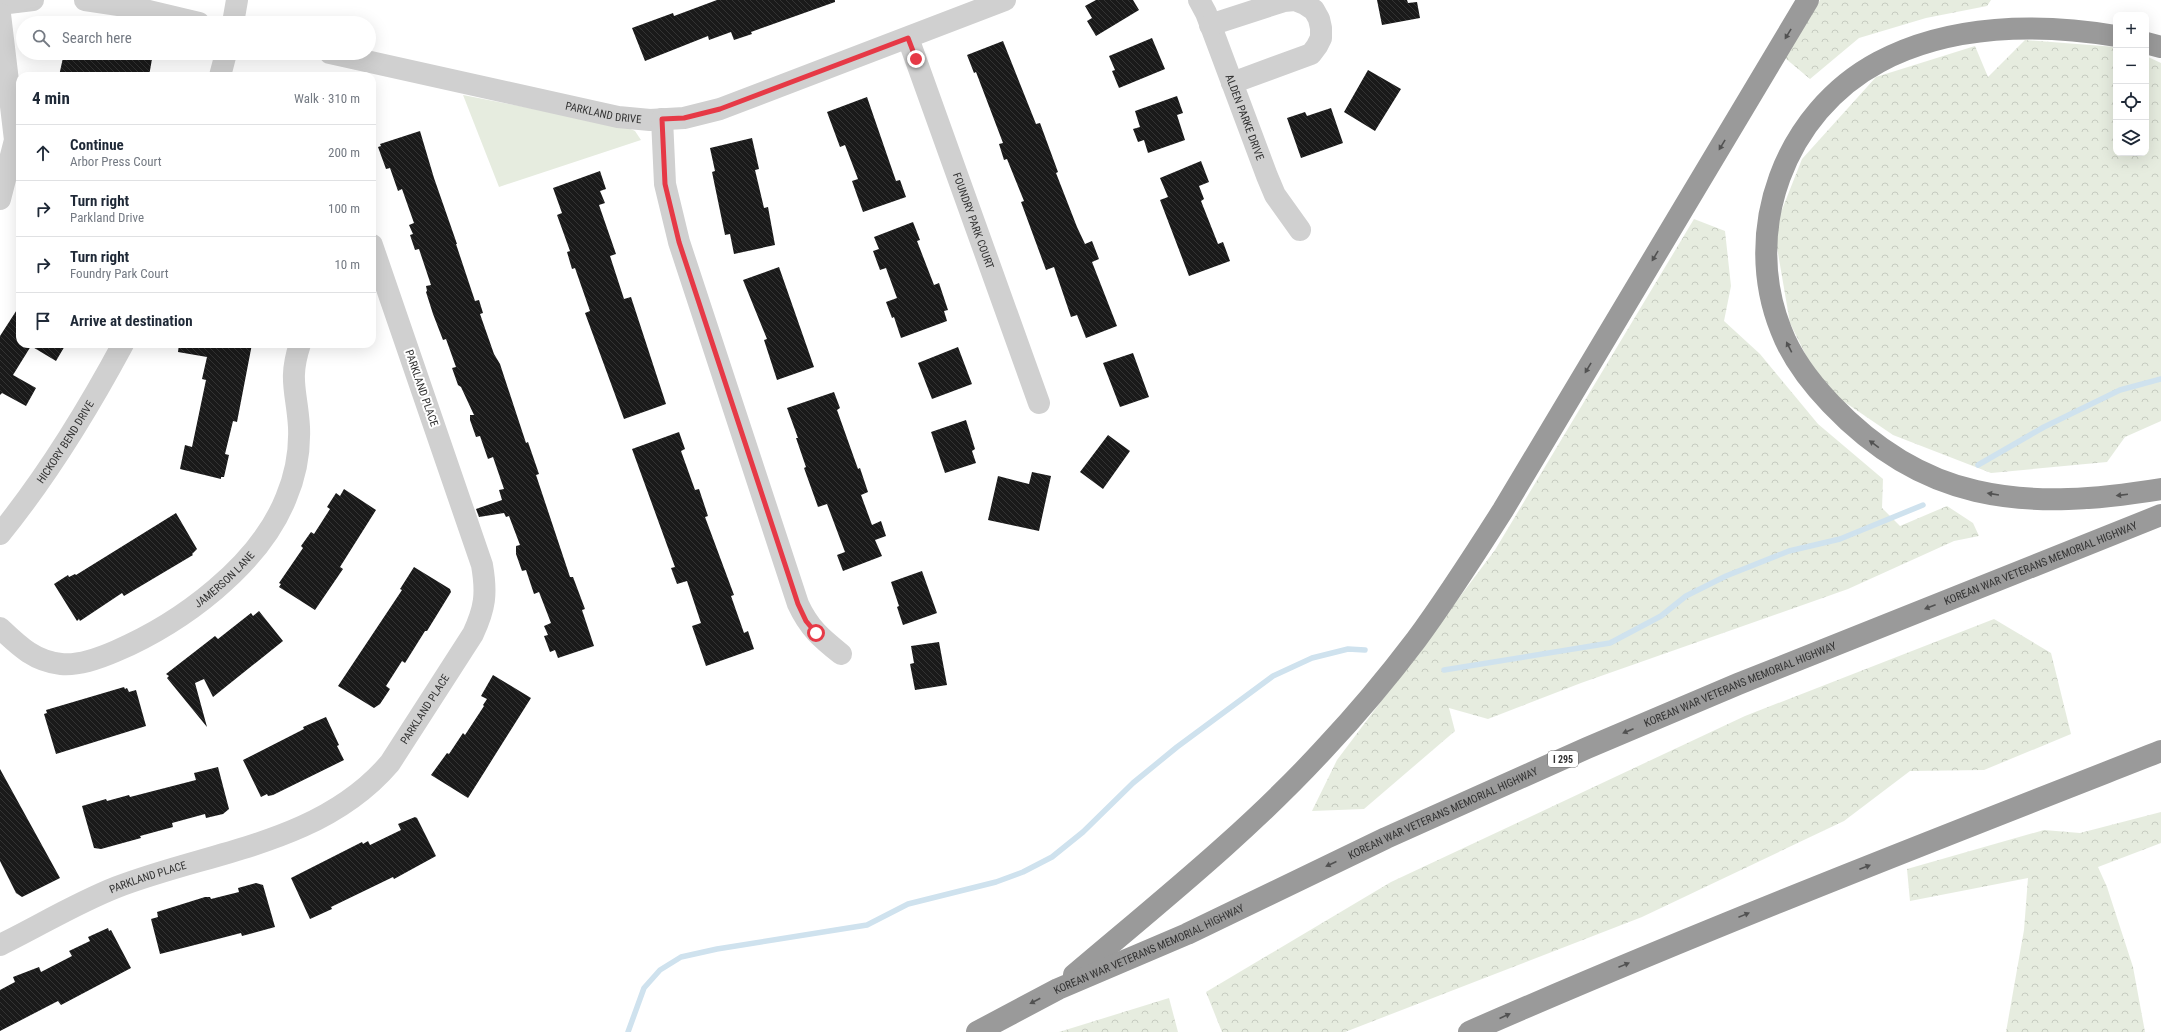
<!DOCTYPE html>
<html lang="en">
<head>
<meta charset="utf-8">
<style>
  :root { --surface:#fff; --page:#f6f6f7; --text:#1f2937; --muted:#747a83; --line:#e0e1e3 }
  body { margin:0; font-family:"Roboto Condensed",sans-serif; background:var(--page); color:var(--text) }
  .controls { position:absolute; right:12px; top:12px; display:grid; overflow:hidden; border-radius:8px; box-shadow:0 4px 16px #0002 }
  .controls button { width:36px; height:36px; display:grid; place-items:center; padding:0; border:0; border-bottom:1px solid var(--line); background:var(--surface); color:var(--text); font:20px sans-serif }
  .stop { position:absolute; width:12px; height:12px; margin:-9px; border:3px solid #e63946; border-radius:50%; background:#fff }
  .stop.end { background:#e63946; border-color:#fff; box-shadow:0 1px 4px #0008 }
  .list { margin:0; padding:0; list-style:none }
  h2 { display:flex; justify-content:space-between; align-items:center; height:52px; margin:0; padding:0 16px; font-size:17px }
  h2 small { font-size:13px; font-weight:400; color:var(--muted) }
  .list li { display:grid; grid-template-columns:26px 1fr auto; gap:12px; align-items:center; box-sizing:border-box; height:56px; padding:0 16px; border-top:1px solid var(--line) }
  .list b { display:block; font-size:15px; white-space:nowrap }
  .list p { margin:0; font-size:13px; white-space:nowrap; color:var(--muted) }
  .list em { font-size:13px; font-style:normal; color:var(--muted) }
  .icon { flex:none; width:22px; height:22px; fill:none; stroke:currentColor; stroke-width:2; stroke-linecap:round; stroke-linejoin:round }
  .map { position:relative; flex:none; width:2161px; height:1032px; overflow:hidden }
  .search { position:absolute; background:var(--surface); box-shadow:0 4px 16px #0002; left:16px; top:16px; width:360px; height:44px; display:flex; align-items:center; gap:10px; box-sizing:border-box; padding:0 14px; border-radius:22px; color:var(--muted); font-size:15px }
  .panel { position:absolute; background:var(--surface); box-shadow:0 4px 16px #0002; left:16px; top:72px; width:360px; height:276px; border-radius:12px }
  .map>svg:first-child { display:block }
  .green { fill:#e6ecdf }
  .forest { fill:url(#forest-crowns) }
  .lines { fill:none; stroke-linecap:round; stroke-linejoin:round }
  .stream { stroke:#cfe2ee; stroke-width:5.5 }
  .building { fill:url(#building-back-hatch) }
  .minor { stroke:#d0d0d0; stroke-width:22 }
  .highway { stroke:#9a9a9a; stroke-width:22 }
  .oneway { fill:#525252 }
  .route { stroke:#e63946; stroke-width:5 }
  .labels { text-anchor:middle; stroke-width:4; stroke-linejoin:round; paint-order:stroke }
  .shield { fill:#fff; stroke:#707070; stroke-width:1 }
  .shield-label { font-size:10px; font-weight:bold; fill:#333 }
  .street-label { font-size:11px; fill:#333; stroke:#fff }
</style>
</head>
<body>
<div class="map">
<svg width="2161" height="1032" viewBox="0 0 2161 1032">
  <defs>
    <pattern id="forest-crowns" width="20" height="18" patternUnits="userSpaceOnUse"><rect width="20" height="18" fill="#e6ecdf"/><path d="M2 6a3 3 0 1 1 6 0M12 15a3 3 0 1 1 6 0" fill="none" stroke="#c6cbc0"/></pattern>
    <pattern id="building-back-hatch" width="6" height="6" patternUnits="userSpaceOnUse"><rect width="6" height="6" fill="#1a1a1a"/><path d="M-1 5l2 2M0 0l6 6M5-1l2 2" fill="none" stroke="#333"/></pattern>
  </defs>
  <rect width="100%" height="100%" fill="#fff"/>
  <path class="green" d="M463 95 626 127 635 131 641 140 499 187Z"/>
  <path class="forest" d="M1820 0H1991L1987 6 1926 18 1859 38 1810 79 1785 58Z
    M2025 40 2116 47V153H2146V56L2161 63V421L2125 437 2107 462 1991 473 1893 435 1821 386 1790 323 1774 230 1802 159 1876 77 1975 46 1988 77Z
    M1694 219 1725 231 1731 286 1724 321 1760 354 1818 424 1883 479 1882 508 1900 526 1947 506 1973 523 1979 536 1954 541 1848 589 1581 683 1488 719 1449 708 1455 731 1364 809 1312 811 1337 760 1495 550Z
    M1994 619 2051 653 2071 734 1984 770 1910 771 1844 821 1642 917 1345 1032H1222L1206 992 1391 882 1745 716Z
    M2161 812V843L2098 867 2107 887 2133 967 2145 1032H2006L2024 930 2028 878 1910 901 1907 869 2044 830 2080 833Z
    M1169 998 1178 1032H1059Z"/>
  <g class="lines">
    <path class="stream" d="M1978 465 2044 427 2120 390 2161 379
      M1444 670 1610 643 1661 616 1686 596 1726 576 1789 551 1840 539 1923 505
      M628 1032 644 988 660 970 681 957 717 949 867 925 908 904 996 882 1023 872 1052 857 1083 832 1133 783 1177 747 1273 676 1312 658 1348 649 1365 650"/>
  </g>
  <path class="building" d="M717 0H835V2L751 32 752 34 734 40 731 32 709 40 708 36 645 61 632 28 673 13 674 16Z
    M1096 0H1133L1139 10 1096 36 1087 21 1092 18 1085 6Z
    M1377 0H1407L1408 3 1417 2 1420 18 1382 25Z
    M1152 38 1165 69 1119 88 1112 71 1115 70 1109 56Z
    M1003 41 1036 124 1040 123 1058 172 1056 173 1077 227 1085 244 1092 241 1099 259 1092 262 1117 326 1086 338 1077 315 1071 317 1054 267 1046 270 1021 202 1024 201 1007 159 1004 160 999 144 1003 143 976 72 974 73 967 55Z
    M64 53H119L152 59 149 76H59Z
    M1368 70 1401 89 1375 131 1344 112Z
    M1177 96 1183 113 1177 115 1185 140 1148 153 1144 140 1138 142 1133 129 1140 127 1135 111Z
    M867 97 896 181 900 180 906 197 863 212 852 181 858 179 845 145 840 147 827 112Z
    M1331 108 1343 143 1301 158 1287 118 1305 112 1307 116Z
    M420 131 434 178 457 244H456L475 301 479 300 483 313 480 314 494 354 500 364 526 443 528 442 539 474 536 475 570 577H573L585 609 582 610 594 646 558 658 555 650 550 652 544 636 548 635 544 626 551 623 539 592 534 594 526 570 522 571 516 554V546L520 545 509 516 506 517 504 513 479 517 476 509 502 500 499 490 504 489 493 457 488 459 480 436 476 437 470 420V415H474L461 387 458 385 452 368 456 367 446 339 443 340 433 314 426 292 427 291 426 286 431 285 419 249 415 250 410 235 413 234 409 225 414 223 402 189 398 191 390 168 386 169 378 147 381 146 380 144Z
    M752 138 759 169 755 170 764 208 768 207 775 245 734 254 730 234 725 235 712 172 715 171 710 148Z
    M1201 161 1209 182 1199 186 1204 199 1201 201 1218 244 1223 242 1230 261 1189 276 1160 200 1168 197 1160 178Z
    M600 171 606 189 600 191 605 203 599 205 616 254 610 256 624 299 631 297 666 404 624 419 585 313 590 311 575 268 572 269 567 252 570 251 557 215 562 213 553 188Z
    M913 222 920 240 917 241 934 285 939 283 948 310 944 311 947 321 901 338 894 317 892 318 886 302 897 298 886 268 880 270 873 251 879 249 874 237Z
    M779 267 814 367 777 380 764 340 767 339 743 280Z
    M20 305V344H66L56 361 31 346 13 375 36 388 26 406 2 393 0 395V336Z
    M179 344H252L237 422 233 421 225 454 229 455 224 477H221V479L180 469 185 445 192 447 206 380 202 379 207 357 178 352Z
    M958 347 972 384 932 399 918 363Z
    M1133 353 1149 397 1120 407 1103 363Z
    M834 392 840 408 837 410 858 469 860 468 868 492 861 495 872 525 881 521 886 536 875 540 882 556 843 571 837 555 845 552 827 504 818 507 804 468 806 467 796 438H798L787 408Z
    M966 420 975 449 972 451 976 463 945 473 931 432Z
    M679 432 685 449 681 451 695 490 699 489 708 516 705 517 734 595 731 596 744 633 748 631 754 649 706 666 692 626 701 623 687 581 677 584 671 568 675 567 632 449Z
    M1108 435 1130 451 1103 489 1080 472Z
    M1032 472 1051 476 1039 531 988 520 998 476 1029 484Z
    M344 489 376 510 340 567 343 569 315 610 279 587 281 584 279 583 303 548 301 546 311 532 314 534 330 509 327 507 336 493 340 496Z
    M176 513 197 549 192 554 193 555 124 596 122 593 80 621 79 619 77 621 54 584 68 575 69 577 75 574 76 575Z
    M414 567 450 589 451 592 427 631H425L405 663 402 661 386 686 390 689 380 704 374 708 338 686 402 590 400 589Z
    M922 571 937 613 903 625 897 607 899 606 891 582Z
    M259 611 283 641 213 697 204 679 195 683 207 727 167 678 169 676 166 674 215 636 218 639 251 613 253 616Z
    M939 642 947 685 915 690 910 664 914 663 911 646Z
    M493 675 531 698 468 798 431 775 447 753 449 754 463 733 465 735 484 706 483 705 487 699 481 696Z
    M124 687 125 689 127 688 129 692 136 690 146 726 56 754 44 714 47 713 46 710Z
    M326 717 339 745 337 746 344 760 273 795 268 796 267 794 261 797 243 760 304 729 303 727Z
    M218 767 229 809 223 814 206 818 205 814 172 823 173 827 140 836 141 838 101 849 94 848 82 806 106 799 107 801 129 795 130 797 196 780 194 773Z
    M0 769 60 878 22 897 16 893 0 861Z
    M415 817 417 818 436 856 394 879 393 877 331 907 332 909 310 919 291 878 362 842 363 844 368 841 370 845 401 830 398 824Z
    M256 883 263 885 275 927 242 936 241 933 160 954 151 919 158 917 157 912 205 897H210L211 899 239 892 238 888Z
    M108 928 109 931 111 930 131 968 61 1005 58 1001 0 1031V990L15 982 13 977 39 967 41 972 72 956 69 951 90 941 88 937Z"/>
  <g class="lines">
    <g class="minor">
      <path d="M85 0 132 7 199 23"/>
      <path id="s1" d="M1199 0 1206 13 1267 176 1275 195 1300 230"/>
      <path d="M0 4 33 0"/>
      <path d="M0 14 15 140 0 199"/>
      <path d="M233 23 237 0"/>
      <path d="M1210 25 1284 1 1295 0 1305 4 1314 10 1319 19 1321 28V38L1317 46 1311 54 1232 83"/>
      <path id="s2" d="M908 38 1039 403"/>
      <path id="s3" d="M330 53 618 117 650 120 684 118 720 109 1005 0"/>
      <path d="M220 76 226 53"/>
      <path d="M662 119 665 184 679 242 798 604C809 628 821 638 841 654"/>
      <path id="s4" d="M0 534C48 475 87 411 123 344"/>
      <path id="s5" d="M0 628C19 646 34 661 61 664 79 666 100 658 116 651 181 623 259 566 286 498 295 477 300 451 299 427 297 392 288 380 300 344"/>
      <path id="s6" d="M0 945C39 926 76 903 117 887 210 851 321 844 390 763L473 634C485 608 487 594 482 565L372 245"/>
    </g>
    <g class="highway">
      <path d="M2116 36C2039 23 1950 24 1879 62 1785 112 1741 230 1781 330 1792 359 1810 382 1831 404 1871 446 1919 478 1976 491 2037 505 2099 499 2161 489"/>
      <path d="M2146 43 2161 47"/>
      <path d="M1074 975C1160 902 1249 831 1325 748 1357 714 1388 677 1416 640 1447 598 1475 554 1503 510L1808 0"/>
      <path id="s7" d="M977 1032 1058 989 1187 934 1386 838 1587 748 1738 684 2161 515"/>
      <path d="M1469 1032C1697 932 1929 842 2161 751"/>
    </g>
  </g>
  <defs><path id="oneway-solid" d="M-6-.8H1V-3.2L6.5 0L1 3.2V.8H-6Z"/></defs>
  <g class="oneway">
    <use href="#oneway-solid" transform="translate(1788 34) rotate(121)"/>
    <use href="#oneway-solid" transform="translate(1722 145) rotate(121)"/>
    <use href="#oneway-solid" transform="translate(1655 256) rotate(121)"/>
    <use href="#oneway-solid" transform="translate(1789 347) rotate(-117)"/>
    <use href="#oneway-solid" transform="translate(1588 368) rotate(121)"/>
    <use href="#oneway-solid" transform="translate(1874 444) rotate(-144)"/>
    <use href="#oneway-solid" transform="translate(1993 494) rotate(-171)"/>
    <use href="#oneway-solid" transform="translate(2122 495) rotate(173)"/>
    <use href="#oneway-solid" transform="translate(1930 607) rotate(159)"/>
    <use href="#oneway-solid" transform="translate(1628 731) rotate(157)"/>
    <use href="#oneway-solid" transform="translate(1331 864) rotate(155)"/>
    <use href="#oneway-solid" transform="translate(1865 867) rotate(-21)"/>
    <use href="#oneway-solid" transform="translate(1744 915) rotate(-22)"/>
    <use href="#oneway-solid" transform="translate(1624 965) rotate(-22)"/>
    <use href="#oneway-solid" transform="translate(1035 1001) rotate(152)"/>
    <use href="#oneway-solid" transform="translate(1505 1016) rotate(-24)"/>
  </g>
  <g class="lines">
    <path class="route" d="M816 633 806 621 798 604 679 242 665 184 662 119 684 118 720 109 908 38 916 59"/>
  </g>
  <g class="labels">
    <rect class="shield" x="1548" y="751" width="30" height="16" rx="3"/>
    <g class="shield-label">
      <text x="1563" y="763">I 295</text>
    </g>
    <g class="street-label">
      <text dy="4" stroke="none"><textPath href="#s3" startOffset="280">PARKLAND DRIVE</textPath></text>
      <text dy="4" stroke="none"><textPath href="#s1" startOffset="126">ALDEN PARKE DRIVE</textPath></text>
      <text dy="4" stroke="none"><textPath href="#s2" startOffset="194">FOUNDRY PARK COURT</textPath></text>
      <text transform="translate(422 388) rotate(71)" y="4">PARKLAND PLACE</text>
      <text dy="4" stroke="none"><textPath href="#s4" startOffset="113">HICKORY BEND DRIVE</textPath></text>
      <text dy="4" stroke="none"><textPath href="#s7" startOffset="1163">KOREAN WAR VETERANS MEMORIAL HIGHWAY</textPath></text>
      <text dy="4" stroke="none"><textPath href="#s5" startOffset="260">JAMERSON LANE</textPath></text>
      <text dy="4" stroke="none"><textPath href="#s7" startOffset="839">KOREAN WAR VETERANS MEMORIAL HIGHWAY</textPath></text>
      <text dy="4" stroke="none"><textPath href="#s6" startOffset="499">PARKLAND PLACE</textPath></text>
      <text dy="4" stroke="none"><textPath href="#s7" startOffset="515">KOREAN WAR VETERANS MEMORIAL HIGHWAY</textPath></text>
      <text dy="4" stroke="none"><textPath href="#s6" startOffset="163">PARKLAND PLACE</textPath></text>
      <text dy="4" stroke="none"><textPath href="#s7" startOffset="191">KOREAN WAR VETERANS MEMORIAL HIGHWAY</textPath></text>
    </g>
  </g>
</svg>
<div class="controls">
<button>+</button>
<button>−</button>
<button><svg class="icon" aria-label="locate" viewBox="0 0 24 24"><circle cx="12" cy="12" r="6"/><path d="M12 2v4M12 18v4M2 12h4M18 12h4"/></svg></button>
<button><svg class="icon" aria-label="layers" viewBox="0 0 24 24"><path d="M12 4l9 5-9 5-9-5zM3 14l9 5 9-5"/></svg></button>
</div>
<div class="stop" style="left:816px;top:633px"></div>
<div class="stop end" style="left:916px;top:59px"></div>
<div class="search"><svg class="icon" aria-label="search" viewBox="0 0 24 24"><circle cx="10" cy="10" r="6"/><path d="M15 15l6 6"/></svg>Search here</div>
<section class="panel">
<h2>4 min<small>Walk · 310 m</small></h2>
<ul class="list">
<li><svg class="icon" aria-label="ahead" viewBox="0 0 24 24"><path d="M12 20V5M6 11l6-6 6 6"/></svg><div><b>Continue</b><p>Arbor Press Court</p></div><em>200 m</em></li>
<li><svg class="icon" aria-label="right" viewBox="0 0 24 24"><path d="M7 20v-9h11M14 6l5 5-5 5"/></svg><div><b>Turn right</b><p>Parkland Drive</p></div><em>100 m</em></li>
<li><svg class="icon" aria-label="right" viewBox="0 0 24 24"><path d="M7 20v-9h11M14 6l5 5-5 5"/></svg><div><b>Turn right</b><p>Foundry Park Court</p></div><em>10 m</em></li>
<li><svg class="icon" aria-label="arrive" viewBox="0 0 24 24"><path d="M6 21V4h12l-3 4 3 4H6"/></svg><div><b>Arrive at destination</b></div></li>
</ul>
</section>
</div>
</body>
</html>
